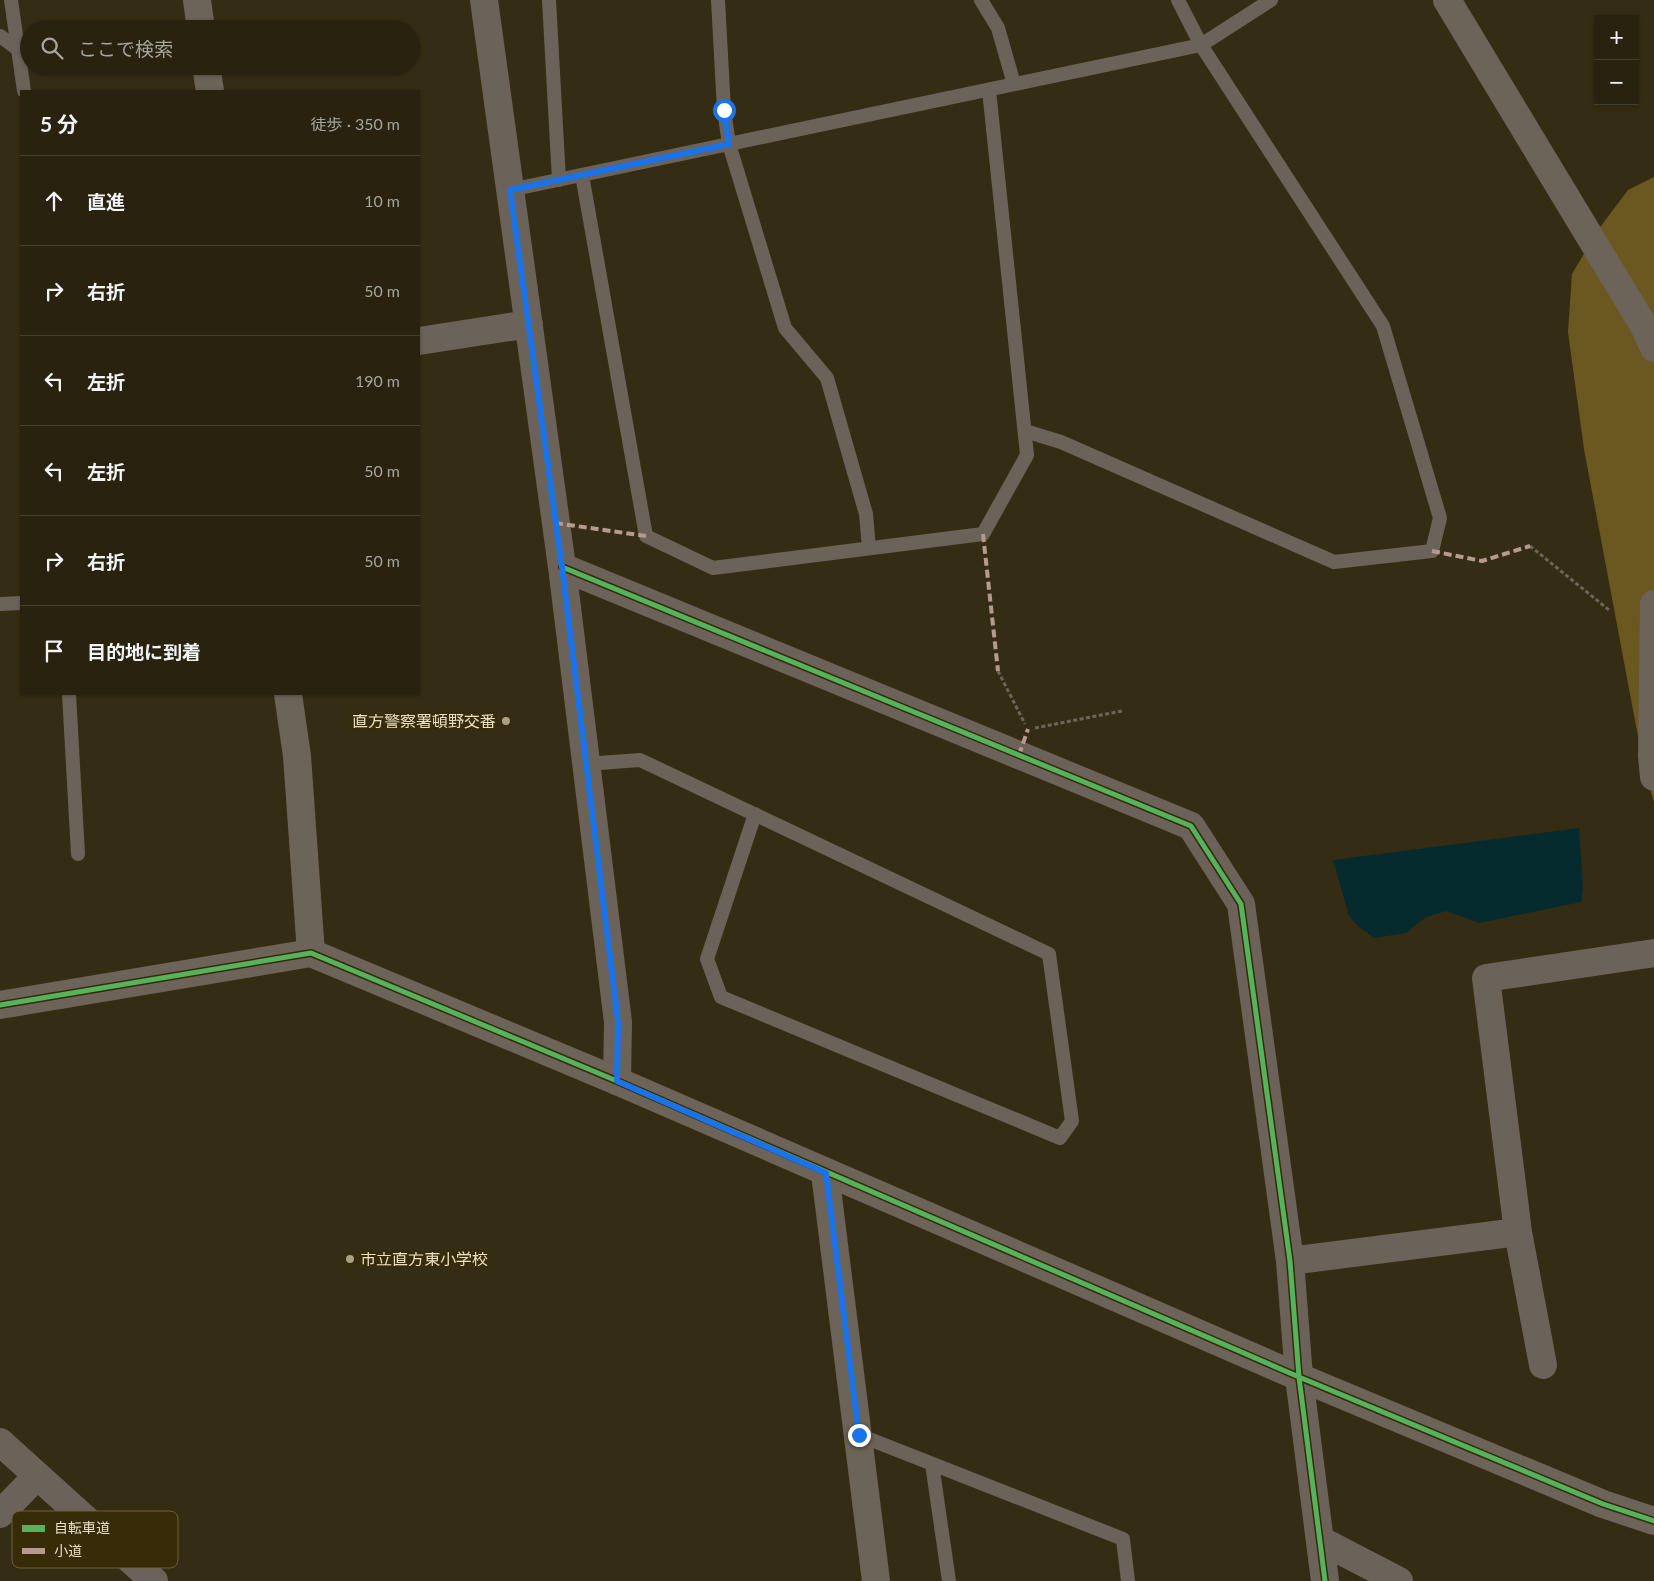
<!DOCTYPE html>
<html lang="ja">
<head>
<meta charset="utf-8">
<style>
  :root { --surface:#28220e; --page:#302a17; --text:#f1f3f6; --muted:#a5a49e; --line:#443f2e }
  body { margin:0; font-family:Lato,"Noto Sans JP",sans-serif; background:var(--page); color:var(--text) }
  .controls { position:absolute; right:15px; top:15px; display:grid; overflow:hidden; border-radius:0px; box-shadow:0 1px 4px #0004 }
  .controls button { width:45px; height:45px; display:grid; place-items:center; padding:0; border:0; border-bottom:1px solid var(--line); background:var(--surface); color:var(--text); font:25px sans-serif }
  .stop { position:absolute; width:15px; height:15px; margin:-11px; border:4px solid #1a73e8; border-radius:50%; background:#fff }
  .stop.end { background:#1a73e8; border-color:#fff; box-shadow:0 1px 5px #0008 }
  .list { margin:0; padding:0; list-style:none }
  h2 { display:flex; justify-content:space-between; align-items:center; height:65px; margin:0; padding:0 20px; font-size:21px }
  h2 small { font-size:16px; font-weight:400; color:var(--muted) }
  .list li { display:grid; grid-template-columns:32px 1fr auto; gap:15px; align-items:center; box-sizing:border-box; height:90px; padding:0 20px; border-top:1px solid var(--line) }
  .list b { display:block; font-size:19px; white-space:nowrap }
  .list em { font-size:16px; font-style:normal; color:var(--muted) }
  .icon { flex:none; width:28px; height:28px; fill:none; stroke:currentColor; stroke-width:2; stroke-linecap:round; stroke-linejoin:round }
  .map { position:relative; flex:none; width:1654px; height:1581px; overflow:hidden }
  .search { position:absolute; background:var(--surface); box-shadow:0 1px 4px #0004; left:20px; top:20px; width:400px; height:55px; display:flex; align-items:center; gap:12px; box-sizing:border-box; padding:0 18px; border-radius:28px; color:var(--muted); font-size:19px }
  .panel { position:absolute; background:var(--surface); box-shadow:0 1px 4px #0004; left:20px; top:90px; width:400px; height:605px; border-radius:0px }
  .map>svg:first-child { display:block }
  .green { fill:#6b5821 }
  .water { fill:#052b2e }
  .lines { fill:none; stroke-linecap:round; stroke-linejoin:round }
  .path { stroke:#6c655c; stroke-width:3; stroke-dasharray:4 2.5; stroke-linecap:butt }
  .lane { stroke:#6b635a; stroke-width:14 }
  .street { stroke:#6b635a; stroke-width:28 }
  .secondary { stroke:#6c6359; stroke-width:28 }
  .quiet { stroke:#b69a8f; stroke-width:4; stroke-dasharray:8 4; stroke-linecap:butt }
  .cycleway-casing { stroke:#372b08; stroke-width:8 }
  .cycleway { stroke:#56b35d; stroke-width:5 }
  .route { stroke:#1a73e8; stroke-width:6 }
  .poi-dot { fill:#a9a088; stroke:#372b08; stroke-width:2 }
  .labels { text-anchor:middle; stroke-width:4; stroke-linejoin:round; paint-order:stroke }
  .poi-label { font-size:16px; fill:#e7dec7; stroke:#372b08; text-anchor:end }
  .key { fill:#372b08; stroke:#6c6141; stroke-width:1 }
  .key-label { font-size:14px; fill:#e7dec7 }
</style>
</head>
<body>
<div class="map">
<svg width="1654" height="1581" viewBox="0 0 1654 1581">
  <rect width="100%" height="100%" fill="#352d13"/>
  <path class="green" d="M1654 177V803L1643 763 1584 449 1568 332 1572 274 1598 230 1628 190Z"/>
  <path class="water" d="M1579 828 1583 888 1581 902 1479 923 1446 911 1426 917 1406 933 1374 938 1359 927 1349 916 1333 860Z"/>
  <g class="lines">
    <path class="path" d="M1530 546 1609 610
      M998 671 1025 724
      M1035 728 1122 711"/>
    <path class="lane" d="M11 0 24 91
      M549 0 559 180
      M718 0 724 110 729 144 785 328 827 378 866 514 869 548
      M981 0 998 28 1014 84
      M0 36 19 50
      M582 175 646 536 713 568 983 534 1027 455 989 90
      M510 190 1201 45 1271 0
      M1025 431 1061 442 1334 562 1432 551 1440 518 1383 326 1201 45 1178 0
      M0 604 21 603
      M69 694 78 854
      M586 764 640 760 1049 954 1072 1121 1060 1138 721 997 707 959 755 814
      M859 1435 1123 1539 1128 1581
      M932 1464 949 1581"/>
    <path class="street" d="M484 0 562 567 618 1022 617 1081
      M419 341 529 324
      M562 567 1191 826 1241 904 1290 1261 1299 1377 1325 1581
      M1518 1232 1543 1365
      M1290 1261 1518 1232 1486 978 1654 953
      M0 1442 154 1581
      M0 1514 37 1476
      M1320 1540 1399 1581"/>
    <path class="secondary" d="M197 0 201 29
      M1447 0 1645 328 1654 348
      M206 66 210 91
      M1654 604 1652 756 1654 777
      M288 694 297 756 311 953
      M0 1005 311 953 617 1081 1299 1377 1603 1504 1654 1521
      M825 1173 876 1581"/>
    <path class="quiet" d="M555 523 646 536
      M983 534 998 671
      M1432 551 1482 561 1530 546
      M1019 755 1028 729"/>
    <defs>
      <path id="cycleway" d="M562 567 1191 826 1241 904 1290 1261 1299 1377 1325 1581
        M0 1005 311 953 617 1081 1299 1377 1603 1504 1654 1521"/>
    </defs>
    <use href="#cycleway" class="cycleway-casing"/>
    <use href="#cycleway" class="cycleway"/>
  </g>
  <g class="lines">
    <path class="route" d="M724 110 729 144 510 190 562 567 618 1022 617 1081 826 1173 859 1435"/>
  </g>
  <g class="poi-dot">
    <circle cx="506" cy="721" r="5"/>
    <circle cx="350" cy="1259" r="5"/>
  </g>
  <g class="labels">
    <g class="poi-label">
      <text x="496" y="727">直方警察署頓野交番</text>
      <text x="360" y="1265" text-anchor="start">市立直方東小学校</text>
    </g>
  </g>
  <rect x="12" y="1511" width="166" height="57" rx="8" class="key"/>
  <rect x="22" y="1525" width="23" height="7" fill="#56b35d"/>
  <rect x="22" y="1548" width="23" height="6" fill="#b69a8f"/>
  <g class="key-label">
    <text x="54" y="1533">自転車道</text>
    <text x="54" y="1556">小道</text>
  </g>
</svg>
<div class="controls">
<button>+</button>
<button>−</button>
</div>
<div class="stop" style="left:724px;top:110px"></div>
<div class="stop end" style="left:859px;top:1435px"></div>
<div class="search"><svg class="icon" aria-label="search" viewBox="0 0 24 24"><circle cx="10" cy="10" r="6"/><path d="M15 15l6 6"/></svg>ここで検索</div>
<section class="panel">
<h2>5 分<small>徒歩 · 350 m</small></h2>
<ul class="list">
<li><svg class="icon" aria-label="ahead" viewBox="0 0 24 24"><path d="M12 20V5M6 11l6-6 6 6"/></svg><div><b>直進</b></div><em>10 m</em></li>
<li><svg class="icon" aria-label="right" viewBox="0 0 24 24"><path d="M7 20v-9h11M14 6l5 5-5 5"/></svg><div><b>右折</b></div><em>50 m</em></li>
<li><svg class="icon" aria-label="left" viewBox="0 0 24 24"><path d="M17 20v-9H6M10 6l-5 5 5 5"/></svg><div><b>左折</b></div><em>190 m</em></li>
<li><svg class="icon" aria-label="left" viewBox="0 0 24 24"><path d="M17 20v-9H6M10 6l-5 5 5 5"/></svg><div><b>左折</b></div><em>50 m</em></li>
<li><svg class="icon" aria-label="right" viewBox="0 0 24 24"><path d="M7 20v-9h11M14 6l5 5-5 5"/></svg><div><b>右折</b></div><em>50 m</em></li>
<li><svg class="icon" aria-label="arrive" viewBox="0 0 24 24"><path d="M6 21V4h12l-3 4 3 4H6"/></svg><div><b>目的地に到着</b></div></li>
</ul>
</section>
</div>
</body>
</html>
